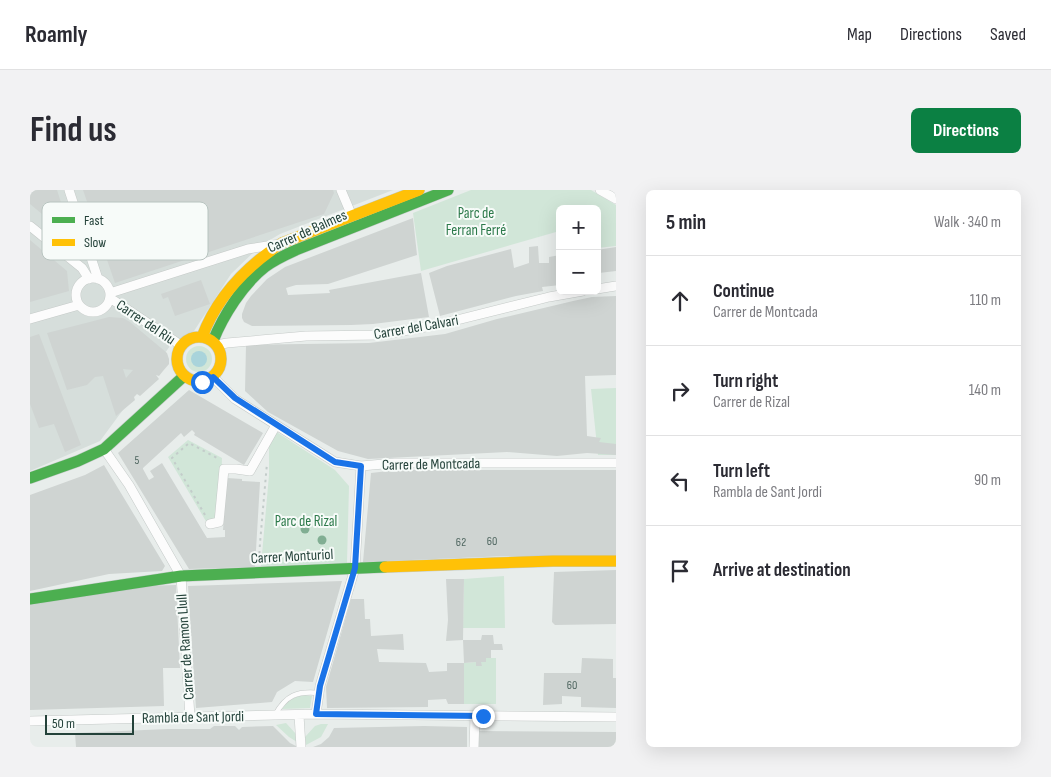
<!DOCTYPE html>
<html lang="en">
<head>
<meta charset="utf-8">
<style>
  :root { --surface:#fff; --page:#f2f2f3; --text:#2b2b33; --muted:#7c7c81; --line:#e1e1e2; --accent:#0b8043 }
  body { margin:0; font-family:"Sofia Sans Condensed",sans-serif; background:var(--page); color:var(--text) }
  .controls { position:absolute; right:15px; top:15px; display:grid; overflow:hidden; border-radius:8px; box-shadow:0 5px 20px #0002 }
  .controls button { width:45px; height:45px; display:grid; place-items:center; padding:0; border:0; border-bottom:1px solid var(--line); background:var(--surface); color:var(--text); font:25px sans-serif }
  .scale { position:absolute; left:15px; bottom:12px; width:89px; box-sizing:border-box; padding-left:5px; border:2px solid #24423a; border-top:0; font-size:14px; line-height:18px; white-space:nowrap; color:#24423a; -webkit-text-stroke:4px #f7fbf9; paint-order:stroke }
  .stop { position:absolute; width:15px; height:15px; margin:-11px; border:4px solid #1a73e8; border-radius:50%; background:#fff }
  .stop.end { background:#1a73e8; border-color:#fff; box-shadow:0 1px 5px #0008 }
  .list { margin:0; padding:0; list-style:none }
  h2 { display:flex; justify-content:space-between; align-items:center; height:65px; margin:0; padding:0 20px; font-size:21px }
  h2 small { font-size:16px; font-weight:400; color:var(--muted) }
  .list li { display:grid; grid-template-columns:32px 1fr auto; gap:15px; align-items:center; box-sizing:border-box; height:90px; padding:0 20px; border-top:1px solid var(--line) }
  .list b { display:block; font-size:19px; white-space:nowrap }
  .list p { margin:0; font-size:16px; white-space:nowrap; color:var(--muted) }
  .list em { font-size:16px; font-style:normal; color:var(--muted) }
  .icon { flex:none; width:28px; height:28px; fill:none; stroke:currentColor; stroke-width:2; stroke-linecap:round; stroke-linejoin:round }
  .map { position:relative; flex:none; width:586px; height:557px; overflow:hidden; border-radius:8px }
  header { display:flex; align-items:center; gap:30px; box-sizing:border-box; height:70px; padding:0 25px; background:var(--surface); border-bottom:1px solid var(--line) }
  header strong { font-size:24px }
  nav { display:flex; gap:28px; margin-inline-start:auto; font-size:18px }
  .intro { display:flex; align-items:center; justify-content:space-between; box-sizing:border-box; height:120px; padding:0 30px }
  h1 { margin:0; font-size:35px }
  .button { padding:12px 22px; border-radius:8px; background:var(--accent); color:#fff; font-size:18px; font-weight:700 }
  main { display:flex; gap:30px; padding:0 30px }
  aside { flex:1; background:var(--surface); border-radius:8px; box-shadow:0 5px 20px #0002 }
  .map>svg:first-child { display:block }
  .built { fill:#d6dedb }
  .green { fill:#d1e6d8 }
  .water { fill:#a9d4db }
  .building { fill:#cfd4d2; fill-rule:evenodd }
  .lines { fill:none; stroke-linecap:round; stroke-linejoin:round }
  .lane-casing { stroke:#c5cac8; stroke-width:5.5 }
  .street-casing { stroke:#c5cac8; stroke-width:10 }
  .fast-casing { stroke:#c3cbc8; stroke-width:12 }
  .slow-casing { stroke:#c3cbc8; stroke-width:12 }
  .path { stroke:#c3ccca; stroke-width:2; stroke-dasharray:2.5 4; stroke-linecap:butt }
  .lane { stroke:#fcfcfc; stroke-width:4.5 }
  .street { stroke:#fcfcfc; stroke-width:9 }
  .fast { stroke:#4caf50; stroke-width:11 }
  .slow { stroke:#ffc107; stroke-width:11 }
  .tree { fill:#81ae93 }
  .route { stroke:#1a73e8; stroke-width:6 }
  .labels { text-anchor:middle; stroke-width:4; stroke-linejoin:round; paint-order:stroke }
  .number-label { font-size:12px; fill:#506761 }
  .park-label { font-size:15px; fill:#2d7a4b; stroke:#f7fbf9 }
  .street-label { font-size:15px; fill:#24423a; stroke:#f7fbf9 }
  .key { fill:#f7fbf9; stroke:#b8c4c0; stroke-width:1 }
  .key-label { font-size:14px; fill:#24423a }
</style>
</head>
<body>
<header>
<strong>Roamly</strong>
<nav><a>Map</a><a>Directions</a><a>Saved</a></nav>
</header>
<div class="intro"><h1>Find us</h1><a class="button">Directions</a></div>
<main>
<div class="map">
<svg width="586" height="557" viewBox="0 0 586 557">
  <rect width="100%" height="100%" fill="#e8edeb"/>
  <path class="built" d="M0 0H363L250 44 230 56 201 84 164 141 143 152 70 251 0 281Z"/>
  <path class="green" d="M441 0H561L586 15V56L567 58V19H530V43L526 44V42L391 81 383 23Z
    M156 169a13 13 0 1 1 26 0a13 13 0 1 1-26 0Z
    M586 198V265H568L561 199Z
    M245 241 305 280 319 296 317 373 231 376 239 285V252Z
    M158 250 192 268 190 330 177 333 138 267Z
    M474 386 475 438H433L434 389Z
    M456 468H466V514H434V473L446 472V476H451V472H456Z
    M273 505 282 506 280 518 252 519C258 511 263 507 273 505Z
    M256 533 266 544 267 552 259 547 246 535Z
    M291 534H298L291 547 276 555 275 547 285 536Z"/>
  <path class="water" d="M161 169a8 8 0 1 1 16 0a8 8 0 1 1-16 0Z"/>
  <path class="building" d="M0 0H27L38 34 30 39 0 14Z
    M53 0H303L304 3 294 24 85 93Z
    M383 28 387 65 298 94 266 95 256 98 258 105 300 103 299 100 391 83 399 127 343 134 321 135 222 136 214 132 212 128V124L216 113 221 106 237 89 255 77Z
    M0 50 37 81 39 101 0 112Z
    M508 56 509 73H519V67L530 65V95L512 97 513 101 486 106 410 126 399 83 417 76 481 59 484 78 499 73V57Z
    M586 57V81L569 83 570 89H567V60Z
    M171 90 180 114 145 126 138 107 133 109 131 104Z
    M586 106V185L555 186 557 246 571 248 569 252 586 254V265L557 263 527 266 477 262 338 269 308 261 238 222 215 201 216 155 339 153 415 144 467 129 543 111 562 107Z
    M79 127 93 128 100 132 137 163 139 169V174L133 181 129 186 126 185 129 189 110 206 107 204 104 207 105 210 86 226 73 186 65 187 57 195 37 200 17 143ZM93 179 103 180 96 188Z
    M9 144 51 255 35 262 24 234 9 238 0 214V147Z
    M159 200 233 243 214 275 164 245 165 243 162 240 154 247 151 243 113 278V279L119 290 124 287 120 281 132 273 177 348 195 347V340H193L197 288 212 289V291L230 292 225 377 159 379 88 263Z
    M74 275 135 376 132 381 79 384 0 401V305L55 285Z
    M367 280H586V366H477L333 372 341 283Z
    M586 380V434L525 435 522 432 524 382Z
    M416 389H434L433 450 416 451 418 430Z
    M312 391 283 492 265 491 247 502 242 512 166 518 158 396Z
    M146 395 150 478H133L134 516 0 520V415L110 396Z
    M321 409H334L335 429H340L341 446 373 444 374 460 347 459 349 472 396 473 399 482 417 481V473H434V514H418L416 509 398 510V517L297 518 296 497Z
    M452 445H463L464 454H472L473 460H461V468H456V472H451L452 476H446V472L434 473 433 450H451Z
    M552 468 583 469V488H586V518L551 517V507L532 506V514L513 515 514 483H551Z
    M184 536H205L209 540 212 537 243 536 260 553 268 557H46L45 543 138 539H180Z
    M394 536 437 537V557H283L291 554 299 547 304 538Z
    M449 541 586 542V557H448Z"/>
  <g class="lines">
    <defs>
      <path id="lane" d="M245 525C256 505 267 501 289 503"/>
      <path id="street" d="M39 0 68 89
        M311 0 322 26
        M570 0 586 9
        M0 36 52 78 59 89
        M46 105a17 17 0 1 1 34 0a17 17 0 1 1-34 0Z
        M567 99 586 96
        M80 103 218 59 250 54
        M80 108 152 156
        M0 129 49 115
        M187 155 197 153 276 146 350 145 407 135 519 107 553 101
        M183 187 205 209 305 272 331 276 365 273H586
        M74 259 99 295 151 386 160 527
        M180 334 189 332 194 279H206L220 281 246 235
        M286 524 290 496 325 378 331 276
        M269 525 271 557
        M0 531 286 524 586 527
        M444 557 445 526"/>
      <path id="fast" d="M183 151C193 126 213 94 235 77 244 70 255 65 266 60L418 0
        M0 288 48 271 74 259 154 186
        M0 409 151 386 355 377"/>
      <path id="slow" d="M147 169a22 22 0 1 1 44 0a22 22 0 1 1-44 0Z
        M172 147C187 107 217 76 252 53L389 0
        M355 377 523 371H586"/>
    </defs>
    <use href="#lane" class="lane-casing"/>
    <use href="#street" class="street-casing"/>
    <use href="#fast" class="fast-casing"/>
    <use href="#slow" class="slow-casing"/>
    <path class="path" d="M567 24H572
      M175 325 142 268 159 253 189 269
      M229 370 230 353 237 273"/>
    <use href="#lane" class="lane"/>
    <use href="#street" class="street"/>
    <use href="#fast" class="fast"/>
    <use href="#slow" class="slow"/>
  </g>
  <g class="tree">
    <circle cx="275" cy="339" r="4.5"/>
    <circle cx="292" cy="350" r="4.5"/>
  </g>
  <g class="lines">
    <path class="route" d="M172 192 178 190 183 187 205 208 305 272 331 276 325 378 290 496 286 524 453 526"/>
  </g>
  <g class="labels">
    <g class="number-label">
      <text x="107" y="274">5</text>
      <text x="462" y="355">60</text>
      <text x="431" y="356">62</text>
      <text x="542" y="499">60</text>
    </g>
    <g class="park-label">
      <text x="446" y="28">Parc de<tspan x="446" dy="17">Ferran Ferré</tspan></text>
      <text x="276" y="336">Parc de Rizal</text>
    </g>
    <g class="street-label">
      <text transform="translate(277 41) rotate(-24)" y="5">Carrer de Balmes</text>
      <text transform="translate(116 132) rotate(34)" y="5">Carrer del Riu</text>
      <text transform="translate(386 137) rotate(-10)" y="5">Carrer del Calvari</text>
      <text transform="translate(401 274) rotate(-1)" y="5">Carrer de Montcada</text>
      <text transform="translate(262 366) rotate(-3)" y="5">Carrer Monturiol</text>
      <text transform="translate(155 457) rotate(-94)" y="5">Carrer de Ramon Llull</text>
      <text transform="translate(163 527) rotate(-1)" y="5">Rambla de Sant Jordi</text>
    </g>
  </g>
  <rect x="12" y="12" width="166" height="58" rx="8" class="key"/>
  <rect x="22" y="27" width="23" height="6" fill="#4caf50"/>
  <rect x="22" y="49" width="23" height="7" fill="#ffc107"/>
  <g class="key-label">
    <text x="54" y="35">Fast</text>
    <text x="54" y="57">Slow</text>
  </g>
</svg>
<div class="controls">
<button>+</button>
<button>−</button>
</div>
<div class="scale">50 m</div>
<div class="stop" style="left:172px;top:192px"></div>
<div class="stop end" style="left:453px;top:526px"></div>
</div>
<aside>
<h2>5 min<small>Walk · 340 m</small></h2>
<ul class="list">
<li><svg class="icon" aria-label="ahead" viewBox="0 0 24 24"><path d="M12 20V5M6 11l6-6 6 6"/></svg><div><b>Continue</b><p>Carrer de Montcada</p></div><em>110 m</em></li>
<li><svg class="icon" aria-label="right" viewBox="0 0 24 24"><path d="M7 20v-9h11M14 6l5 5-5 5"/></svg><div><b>Turn right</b><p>Carrer de Rizal</p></div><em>140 m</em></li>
<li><svg class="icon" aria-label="left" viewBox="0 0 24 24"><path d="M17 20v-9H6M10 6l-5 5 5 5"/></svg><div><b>Turn left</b><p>Rambla de Sant Jordi</p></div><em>90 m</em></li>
<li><svg class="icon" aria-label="arrive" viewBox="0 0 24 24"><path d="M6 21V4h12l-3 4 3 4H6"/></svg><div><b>Arrive at destination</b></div></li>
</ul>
</aside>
</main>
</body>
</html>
